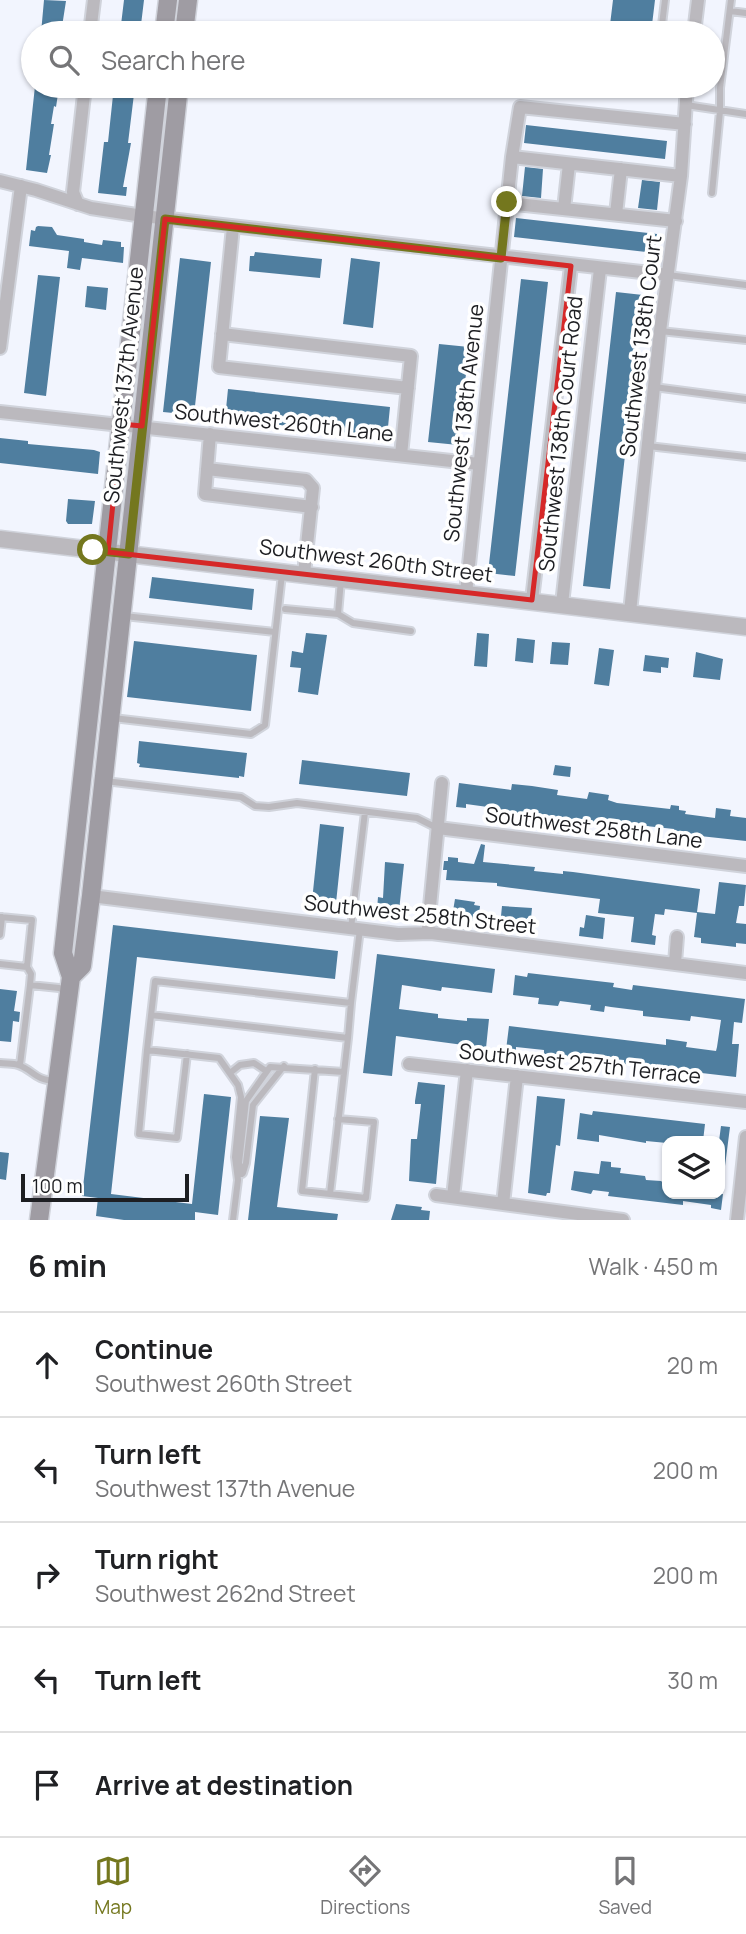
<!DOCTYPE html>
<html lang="en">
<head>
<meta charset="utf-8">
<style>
  :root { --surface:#fff; --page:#f2f2f2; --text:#202124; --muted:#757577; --line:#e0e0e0; --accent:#74771e }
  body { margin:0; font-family:Manrope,sans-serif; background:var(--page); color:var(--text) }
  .controls { position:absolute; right:21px; bottom:21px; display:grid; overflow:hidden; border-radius:14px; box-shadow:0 2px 5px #0004 }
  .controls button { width:63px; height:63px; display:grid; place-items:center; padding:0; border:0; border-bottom:2px solid var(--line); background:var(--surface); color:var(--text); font:35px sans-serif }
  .scale { position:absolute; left:21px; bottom:18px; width:168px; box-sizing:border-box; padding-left:7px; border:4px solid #1d1e22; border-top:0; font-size:19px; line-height:24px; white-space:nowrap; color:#1d1e22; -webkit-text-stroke:5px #fff; paint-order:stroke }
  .stop { position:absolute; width:21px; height:21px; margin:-16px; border:5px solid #74771e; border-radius:50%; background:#fff }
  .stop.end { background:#74771e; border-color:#fff; box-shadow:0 2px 7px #0008 }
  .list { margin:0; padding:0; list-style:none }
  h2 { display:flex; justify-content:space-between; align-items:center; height:91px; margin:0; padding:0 28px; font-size:30px }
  h2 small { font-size:23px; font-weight:400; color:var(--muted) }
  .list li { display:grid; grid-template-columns:46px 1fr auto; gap:21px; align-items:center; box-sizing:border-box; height:105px; padding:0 28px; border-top:2px solid var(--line) }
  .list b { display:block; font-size:26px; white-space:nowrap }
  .list p { margin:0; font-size:23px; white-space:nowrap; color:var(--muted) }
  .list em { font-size:23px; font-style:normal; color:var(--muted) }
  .icon { flex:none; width:38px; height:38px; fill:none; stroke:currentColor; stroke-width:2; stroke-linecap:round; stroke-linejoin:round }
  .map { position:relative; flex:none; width:746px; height:1220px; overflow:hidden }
  .search { position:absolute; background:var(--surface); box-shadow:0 2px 5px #0004; left:21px; right:21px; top:21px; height:77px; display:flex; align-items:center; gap:18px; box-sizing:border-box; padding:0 24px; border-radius:38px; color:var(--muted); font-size:26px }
  .sheet { height:616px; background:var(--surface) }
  nav { display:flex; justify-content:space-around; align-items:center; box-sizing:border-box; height:98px; border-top:2px solid var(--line); background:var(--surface); font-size:19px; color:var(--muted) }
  nav a { display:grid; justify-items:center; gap:4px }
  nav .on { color:var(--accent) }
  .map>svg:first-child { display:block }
  .building { fill:#4f7e9f }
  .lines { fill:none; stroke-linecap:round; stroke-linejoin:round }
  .service-casing { stroke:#d0d3db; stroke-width:10 }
  .minor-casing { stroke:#d0d3db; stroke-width:16 }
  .tertiary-casing { stroke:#d0d3db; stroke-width:19 }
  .secondary-casing { stroke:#d0d3db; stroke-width:21 }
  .service { stroke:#bbb9be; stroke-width:6 }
  .minor { stroke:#bbb9be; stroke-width:12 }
  .tertiary { stroke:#bbb9be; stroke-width:16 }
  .secondary { stroke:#9f9ca3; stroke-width:18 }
  .route { stroke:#74771e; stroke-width:9 }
  .marked { fill:none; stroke:#d62828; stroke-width:5; stroke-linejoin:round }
  .labels { text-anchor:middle; stroke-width:7; stroke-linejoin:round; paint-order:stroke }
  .street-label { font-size:21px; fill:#1d1e22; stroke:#fff }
</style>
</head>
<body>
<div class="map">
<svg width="746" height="1220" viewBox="0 0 746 1220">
  <rect width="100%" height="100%" fill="#f2f5fe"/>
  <path class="building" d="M44 0 66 1 61 33H41Z
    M124 0H144L140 33H120Z
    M613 0H655L651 33H609Z
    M35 86 51 87V91L58 94 56 107 54 106 51 124H54L49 155H51L47 173 26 170Z
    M114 86H135L128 143H131L123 187H127L126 196 98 193 104 142H108Z
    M526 125 667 141 665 159 524 143Z
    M525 167 543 169 541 198 522 196Z
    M642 180 660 182 657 210 638 208Z
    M516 218 657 234 655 253 514 237Z
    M38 226 52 227 57 235 84 239V242L102 245 103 240 121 242V247H124L123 263 82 258 80 270 67 268 69 251 29 246 31 230 35 231 36 227Z
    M255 252 322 259 320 278 249 271 250 256H254Z
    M180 258 211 262 194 415 163 412Z
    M351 258 380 262 373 328 343 324Z
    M38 275 60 277 46 396 24 393Z
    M521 279 548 282 515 576 488 573Z
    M87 286 108 288 106 310 85 307Z
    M616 292 643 295 610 589 583 586Z
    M439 344 469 347 458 445 428 442Z
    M228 389 390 407 387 437 225 419Z
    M0 438 28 441V444L94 450 100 452 98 474 0 463Z
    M68 499 95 501 92 524H68L66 521Z
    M152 577 254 589 252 610 149 598Z
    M306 633 327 635 318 695 298 692 301 668 290 667 292 651 303 653Z
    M477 633 489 634 487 667 474 666Z
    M517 638 535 640 533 663 515 661Z
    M134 641 257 655 251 711 127 697Z
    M552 642 570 643 568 665 550 664Z
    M599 648 614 650 609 686 594 684Z
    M696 652 723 659 720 680 693 677Z
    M645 655 669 658 668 668 661 667V673L643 671Z
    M139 741 247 753 244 777 239 776V778L139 767 140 764 137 763Z
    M302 760 410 773 407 796 299 784Z
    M555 765 571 767 570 777 553 775Z
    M459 783 511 790 512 784 532 786 558 790 557 795 587 799 589 792 609 795 608 800 617 803 670 809 671 805 679 806V810L686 811 685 814 715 818 716 808 731 810 730 816 746 818V841L700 836 701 834 674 833V829L646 826 645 830 622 827 623 823 607 821 595 820 594 824 494 812 495 808 466 804V808L456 807Z
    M320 824 344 827 336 903 312 901Z
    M481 844 485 845 483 862 535 867 534 871 563 874V871L573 872 700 889 697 912 715 914 719 882 746 885 744 906H739L736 923 746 924V944L736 943V947L701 943V938L694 937 697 913 665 909 664 915 655 914 652 935 656 936 655 945 631 942 634 917 598 913 600 899 497 886V883L446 880 447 870H443L444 861H448V857L458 858V862L474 864Z
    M385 862 404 864 399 911 377 909 378 897 383 898Z
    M455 899 475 902 474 905 480 906 479 915 473 914 472 924 449 920 450 911H453Z
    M502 906 532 908 531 918H527L525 930 500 926Z
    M586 915 605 918 603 939 579 936 580 927 584 928Z
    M113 925 338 951 335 979 137 957 111 1194 192 1204 204 1094 231 1097 218 1215 195 1212V1220H124L96 1216 98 1198 82 1196Z
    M377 954 495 969 492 993 442 987 441 991 402 985 399 1009 438 1014V1018L467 1021V1018L489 1019 486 1048 396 1036 392 1076 363 1073Z
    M528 973 614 983 613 987 632 990 633 985 745 999 742 1023 734 1022 732 1044H739L736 1077 624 1064V1060L605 1058V1061L544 1054V1050L516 1047V1051L506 1050 509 1026 666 1045V1039L687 1042 686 1047 716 1051 717 1047 721 1020 691 1016 690 1021 643 1016V1011L611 1007 605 1006 604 1012 590 1010 591 1005 560 1001 558 1006 538 1004 539 998 513 995 515 975 527 977Z
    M0 989 17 991 14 1011 20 1012 19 1022 13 1021 11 1042 0 1041Z
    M418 1082 445 1085 436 1184 409 1181 411 1139H417L421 1104H415V1101Z
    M537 1096 565 1099 560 1146 556 1145 550 1193H547L546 1196 528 1193Z
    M593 1111 705 1124 703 1141H667V1143L646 1141V1143L599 1135V1142L577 1139 580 1113 592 1115Z
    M260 1116 289 1118 277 1207 338 1214 337 1220H248Z
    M721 1126 730 1127 725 1166 720 1165 719 1141Z
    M0 1152 9 1153 6 1180 0 1179Z
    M601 1161 611 1162V1167L621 1168 620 1173 645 1176 646 1180 661 1181 667 1186V1194H723L721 1210 711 1208V1205L683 1201V1205L608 1196 609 1192 593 1190 591 1194 571 1190 574 1171 599 1174Z
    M396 1204 422 1207 421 1210 430 1211 429 1220H391Z"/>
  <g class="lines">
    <defs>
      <path id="service" d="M730 11 746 13
        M661 33 665 0
        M686 105 746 114
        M712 193 720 111V88L731 0
        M668 275 746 285
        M660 331 746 340
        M654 387 746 399
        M648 446 746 457
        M285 609 338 614 341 580
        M338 614 353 623 411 631
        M124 616 275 632
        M113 718 251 734 265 725 282 574
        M105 781 241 797 255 806 269 807 297 803 417 818 437 828
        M0 917 32 920 27 967 31 974 30 985
        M351 928 365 812
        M0 935 2 917
        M0 964 27 967
        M351 1003 360 929
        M147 1050 155 981 351 1003 348 1038 151 1015
        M187 1054 177 1138 139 1134 147 1050 219 1058 238 1085 241 1097 235 1157 238 1180 233 1220
        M0 1063C6 1064 13 1063 18 1065 34 1070 33 1080 56 1081
        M20 1065 30 985 59 988 68 992
        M315 1069 302 1191 330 1194
        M230 1073 240 1065 254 1063 266 1071
        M338 1119 374 1122 366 1198 330 1194 348 1038
        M243 1173 246 1163 253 1105 284 1066
        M242 1174 239 1163 246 1101 270 1067 344 1072"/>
      <path id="minor" d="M90 33 94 0
        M694 33 698 0
        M512 157 681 176
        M0 181 36 190 91 208 143 216 668 275
        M507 203 676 221
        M78 204 73 192 85 86
        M564 209 569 164
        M616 214 621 169
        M233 227 219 367 408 388
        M222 334 411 356 401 455
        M0 348 21 186
        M0 412 479 464
        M210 434 205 494 312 507
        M207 469 306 480 313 488 304 574
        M466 593 512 157 520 107 685 124
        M532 600 571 266
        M562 604 600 269
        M630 612 660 331 681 176 687 86
        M438 828 746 866
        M91 896 398 934 431 933 746 973
        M431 933 428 927 442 783
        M675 963 677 937
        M409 1064 746 1102
        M436 1195 623 1220
        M453 1197 467 1070
        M503 1204 517 1076
        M737 1220 746 1137"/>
      <path id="tertiary" d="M0 539 746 627"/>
      <path id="secondary" d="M164 33 168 0
        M184 33 188 0
        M71 977 82 966 91 896 179 86
        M39 1220 71 977 63 953 158 86"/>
    </defs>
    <use href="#service" class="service-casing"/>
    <use href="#minor" class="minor-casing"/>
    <use href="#tertiary" class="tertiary-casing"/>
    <use href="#secondary" class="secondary-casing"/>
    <use href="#service" class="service"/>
    <use href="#minor" class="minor"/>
    <use href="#tertiary" class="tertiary"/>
    <use href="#secondary" class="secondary"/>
  </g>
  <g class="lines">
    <path class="route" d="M93 550 129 554 165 219 501 258 507 202"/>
  </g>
  <path class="marked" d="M165 219 571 266 532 600 108 552 121 424 142 426Z"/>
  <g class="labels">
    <g class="street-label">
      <text transform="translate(641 346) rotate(-83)" y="7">Southwest 138th Court</text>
      <text transform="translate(124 385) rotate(-84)" y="7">Southwest 137th Avenue</text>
      <text transform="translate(284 423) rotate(6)" y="7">Southwest 260th Lane</text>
      <text transform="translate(464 423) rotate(-84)" y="7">Southwest 138th Avenue</text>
      <text transform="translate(561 434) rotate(-84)" y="7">Southwest 138th Court Road</text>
      <text transform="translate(376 561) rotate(7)" y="7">Southwest 260th Street</text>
      <text transform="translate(594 828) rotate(7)" y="7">Southwest 258th Lane</text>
      <text transform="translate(420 915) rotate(6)" y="7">Southwest 258th Street</text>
      <text transform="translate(580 1064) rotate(6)" y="7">Southwest 257th Terrace</text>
    </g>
  </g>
</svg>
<div class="controls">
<button><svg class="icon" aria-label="layers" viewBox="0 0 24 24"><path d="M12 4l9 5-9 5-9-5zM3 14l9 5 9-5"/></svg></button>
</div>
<div class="scale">100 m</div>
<div class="stop" style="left:93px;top:550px"></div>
<div class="stop end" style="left:507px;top:202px"></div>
<div class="search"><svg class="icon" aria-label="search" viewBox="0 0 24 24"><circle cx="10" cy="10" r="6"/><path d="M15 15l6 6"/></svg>Search here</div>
</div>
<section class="sheet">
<h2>6 min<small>Walk · 450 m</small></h2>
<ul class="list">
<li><svg class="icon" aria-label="ahead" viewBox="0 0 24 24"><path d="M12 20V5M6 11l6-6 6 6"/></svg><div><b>Continue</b><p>Southwest 260th Street</p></div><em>20 m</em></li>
<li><svg class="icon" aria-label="left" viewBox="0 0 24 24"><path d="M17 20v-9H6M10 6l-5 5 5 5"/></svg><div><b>Turn left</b><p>Southwest 137th Avenue</p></div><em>200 m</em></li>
<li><svg class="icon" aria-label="right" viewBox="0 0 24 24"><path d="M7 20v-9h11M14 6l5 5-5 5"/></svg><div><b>Turn right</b><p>Southwest 262nd Street</p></div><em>200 m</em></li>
<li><svg class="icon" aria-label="left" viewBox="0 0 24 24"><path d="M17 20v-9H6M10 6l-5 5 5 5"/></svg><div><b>Turn left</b></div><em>30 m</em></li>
<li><svg class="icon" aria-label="arrive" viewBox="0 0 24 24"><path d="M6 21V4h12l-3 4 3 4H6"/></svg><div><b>Arrive at destination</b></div></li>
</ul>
</section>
<nav>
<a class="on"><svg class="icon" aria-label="map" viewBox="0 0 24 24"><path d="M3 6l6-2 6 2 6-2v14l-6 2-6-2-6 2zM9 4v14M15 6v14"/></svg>Map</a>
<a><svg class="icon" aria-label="directions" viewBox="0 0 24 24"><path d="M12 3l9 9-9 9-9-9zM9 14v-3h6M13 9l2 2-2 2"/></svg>Directions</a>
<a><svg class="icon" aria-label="saved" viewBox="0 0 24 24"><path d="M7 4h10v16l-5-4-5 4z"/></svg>Saved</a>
</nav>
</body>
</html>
